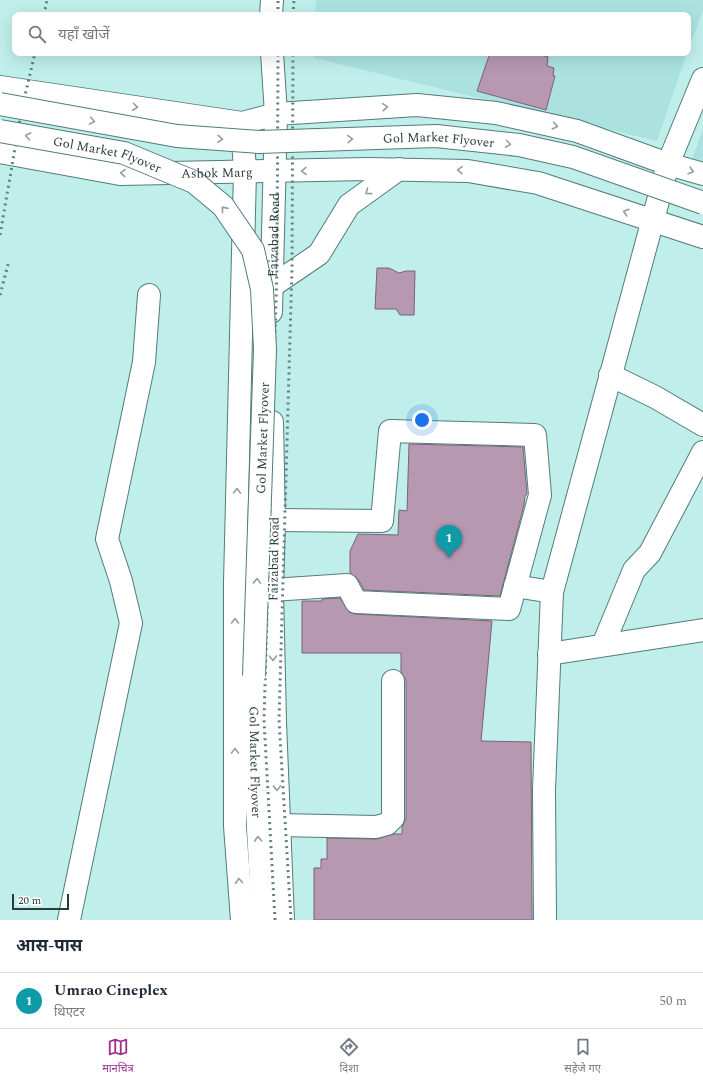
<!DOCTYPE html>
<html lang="hi">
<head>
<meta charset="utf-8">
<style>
  :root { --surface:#fff; --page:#f2f2f3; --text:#1f2937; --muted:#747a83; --line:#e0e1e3; --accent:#9d3191 }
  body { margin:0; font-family:Spectral,"Noto Sans Devanagari",serif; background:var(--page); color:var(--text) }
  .scale { position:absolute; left:12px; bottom:10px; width:57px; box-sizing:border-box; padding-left:4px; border:2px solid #293c3b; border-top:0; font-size:11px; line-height:14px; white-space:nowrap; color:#293c3b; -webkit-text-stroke:3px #fff; paint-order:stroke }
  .you { position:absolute; left:422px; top:420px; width:14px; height:14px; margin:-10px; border:3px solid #fff; border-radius:50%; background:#1a73e8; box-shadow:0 0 0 6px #1a73e833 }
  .badge { display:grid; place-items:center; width:26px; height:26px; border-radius:50%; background:var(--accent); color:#fff; font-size:13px; font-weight:700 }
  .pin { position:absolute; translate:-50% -33px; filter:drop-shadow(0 1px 2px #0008) }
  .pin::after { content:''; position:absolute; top:21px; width:14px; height:12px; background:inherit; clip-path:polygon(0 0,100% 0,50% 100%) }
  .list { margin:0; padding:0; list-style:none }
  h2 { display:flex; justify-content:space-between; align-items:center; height:52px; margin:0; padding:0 16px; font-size:17px }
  h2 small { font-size:13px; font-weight:400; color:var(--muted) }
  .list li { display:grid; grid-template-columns:26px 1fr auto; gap:12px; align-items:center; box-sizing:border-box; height:56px; padding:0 16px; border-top:1px solid var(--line) }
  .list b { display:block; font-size:15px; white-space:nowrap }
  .list p { margin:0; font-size:13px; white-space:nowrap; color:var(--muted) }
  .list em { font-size:13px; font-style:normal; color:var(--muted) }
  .icon { flex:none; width:22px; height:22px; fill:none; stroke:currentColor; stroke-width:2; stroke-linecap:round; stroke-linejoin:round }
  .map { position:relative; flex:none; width:703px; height:920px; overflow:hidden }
  .search { position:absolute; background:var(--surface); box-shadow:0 4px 16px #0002; left:12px; right:12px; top:12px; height:44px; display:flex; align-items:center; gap:10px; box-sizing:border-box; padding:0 14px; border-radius:8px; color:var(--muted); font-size:15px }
  .sheet { height:108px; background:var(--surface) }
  nav { display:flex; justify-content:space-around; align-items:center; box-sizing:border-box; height:56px; border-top:1px solid var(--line); background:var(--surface); font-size:11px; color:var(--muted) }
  nav a { display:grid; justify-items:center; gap:2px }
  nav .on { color:var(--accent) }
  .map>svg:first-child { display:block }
  .built { fill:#abe2df }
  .building { fill:#b698b1; stroke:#7d6178 }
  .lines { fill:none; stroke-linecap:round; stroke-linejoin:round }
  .minor-casing { stroke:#517d7a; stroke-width:24 }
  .major-casing { stroke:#517d7a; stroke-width:24 }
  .minor { stroke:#fff; stroke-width:22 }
  .major { stroke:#fff; stroke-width:22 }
  .rail { stroke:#62807e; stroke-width:3; stroke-dasharray:2 4; stroke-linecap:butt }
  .major-bridge-casing { stroke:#517d7a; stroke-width:24; stroke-linecap:butt }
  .major-bridge { stroke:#fff; stroke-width:22 }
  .oneway { stroke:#949e9d }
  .labels { text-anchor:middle; stroke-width:4; stroke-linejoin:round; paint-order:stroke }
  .street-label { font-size:13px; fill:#293c3b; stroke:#fff }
</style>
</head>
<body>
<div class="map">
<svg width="703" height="920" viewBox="0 0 703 920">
  <rect width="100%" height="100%" fill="#bfeeeb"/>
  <path class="built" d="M316 0H703V10L688 50V15H315Z
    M314 53H687L657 141 314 58Z
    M703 129V163L692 159Z"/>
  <path class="building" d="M490 53H535L548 57 547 66 554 68 553 76H555L546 110 477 91Z
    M377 268H389L399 273 406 271H415L414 315H400L396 309H375Z
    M409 444 523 447 527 494 525 496 524 505 500 596 364 590 358 579 350 573V551L358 534 398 535 399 510 407 511Z
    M340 598 349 612 355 614 492 621 481 741 531 742 532 920H314V868H321V859H327V838L376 839 394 834H402V827L406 818V681L401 672V653H302V601H322V599Z"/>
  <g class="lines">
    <defs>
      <g id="minor">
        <path d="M0 87 242 123 276 114 417 105 496 113 577 131 668 164 703 174"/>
        <path id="s1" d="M0 152 120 174 368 169 468 171 538 183 703 237"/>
        <path d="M272 286 319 254 349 205 399 169"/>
        <path d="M610 375 655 397 703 425"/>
        <path d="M515 586 552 592"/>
        <path d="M272 590 347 585 356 602 509 609 540 495 535 435 390 431 382 521 274 520"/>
        <path d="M603 645 634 570 650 553 703 452"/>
        <path d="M549 654 703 630"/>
        <path d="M278 825 376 827 387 824 393 818V681"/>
        <path d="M69 920 131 623 121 581 107 539 144 362 149 295"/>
        <path d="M242 920 235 826V583L245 171 242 123"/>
        <path d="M545 920 544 790 552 592 668 164 703 79"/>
      </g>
      <g id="major">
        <path d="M271 15 272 0"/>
        <path id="s2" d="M271 312 276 114 272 53"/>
        <path d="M272 422 274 520 272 590 275 722 283 920"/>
        <path id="s3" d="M254 676 256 791 263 920"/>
      </g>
    </defs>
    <use href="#minor" class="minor-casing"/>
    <use href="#major" class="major-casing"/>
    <use href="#minor" class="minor"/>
    <use href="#major" class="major"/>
    <path class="rail" d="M44 15 47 0
      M278 15V0
      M293 15 294 0
      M0 235 22 108 35 53
      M0 295 9 261
      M275 920 264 720 277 267 278 53
      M291 920 279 720 292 268 293 53"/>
    <defs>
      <g id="major-bridge">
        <path id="s4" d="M0 104 177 136 259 142 436 136 519 145 573 157 703 203"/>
        <path id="s5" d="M0 131 124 153 194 182 223 206 253 250 262 289 265 349 254 676"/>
      </g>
    </defs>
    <use href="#major-bridge" class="major-bridge-casing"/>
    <use href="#major-bridge" class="major-bridge"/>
  </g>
  <defs><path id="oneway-chevron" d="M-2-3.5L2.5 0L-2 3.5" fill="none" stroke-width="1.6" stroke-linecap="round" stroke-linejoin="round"/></defs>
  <g class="oneway">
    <use href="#oneway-chevron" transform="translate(135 107) rotate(8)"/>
    <use href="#oneway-chevron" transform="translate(385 107) rotate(-4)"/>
    <use href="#oneway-chevron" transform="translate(92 121) rotate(10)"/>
    <use href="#oneway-chevron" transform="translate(555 126) rotate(12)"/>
    <use href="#oneway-chevron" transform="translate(28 136) rotate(-169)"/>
    <use href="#oneway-chevron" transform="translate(220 139) rotate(4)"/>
    <use href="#oneway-chevron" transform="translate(350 139) rotate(-2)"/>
    <use href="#oneway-chevron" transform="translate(508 144) rotate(7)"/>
    <use href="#oneway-chevron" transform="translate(460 170) rotate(-179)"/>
    <use href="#oneway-chevron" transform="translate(304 171) rotate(178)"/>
    <use href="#oneway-chevron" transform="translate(691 171) rotate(16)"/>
    <use href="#oneway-chevron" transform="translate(123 173) rotate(-177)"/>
    <use href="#oneway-chevron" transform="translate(368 192) rotate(144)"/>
    <use href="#oneway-chevron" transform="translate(224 209) rotate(-129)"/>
    <use href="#oneway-chevron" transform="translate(626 212) rotate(-162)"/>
    <use href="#oneway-chevron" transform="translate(237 491) rotate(-89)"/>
    <use href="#oneway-chevron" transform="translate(257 581) rotate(-88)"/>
    <use href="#oneway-chevron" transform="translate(235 621) rotate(-90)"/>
    <use href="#oneway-chevron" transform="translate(273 658) rotate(89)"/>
    <use href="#oneway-chevron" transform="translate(235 751) rotate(-90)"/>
    <use href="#oneway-chevron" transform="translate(277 788) rotate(88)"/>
    <use href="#oneway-chevron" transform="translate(258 839) rotate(-93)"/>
    <use href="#oneway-chevron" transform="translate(239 881) rotate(-94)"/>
  </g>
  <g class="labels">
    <g class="street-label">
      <text dy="5" stroke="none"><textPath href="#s4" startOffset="442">Gol Market Flyover</textPath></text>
      <text dy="5" stroke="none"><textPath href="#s5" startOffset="110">Gol Market Flyover</textPath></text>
      <text dy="5" stroke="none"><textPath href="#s1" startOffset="219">Ashok Marg</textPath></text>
      <text dy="5" stroke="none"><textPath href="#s2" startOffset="77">Faizabad Road</textPath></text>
      <text transform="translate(262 438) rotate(-88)" y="5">Gol Market Flyover</text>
      <text transform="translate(273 559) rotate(-89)" y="5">Faizabad Road</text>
      <text dy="5" stroke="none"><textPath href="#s3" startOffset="86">Gol Market Flyover</textPath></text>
    </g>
  </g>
</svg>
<div class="scale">20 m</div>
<div class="you"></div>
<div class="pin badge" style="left:449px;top:558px;background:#0f9aa8">1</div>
<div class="search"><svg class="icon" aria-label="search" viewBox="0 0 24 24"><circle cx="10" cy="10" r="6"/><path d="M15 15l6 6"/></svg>यहाँ खोजें</div>
</div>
<section class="sheet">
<h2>आस-पास<small></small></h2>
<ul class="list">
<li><span class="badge" style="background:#0f9aa8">1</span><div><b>Umrao Cineplex</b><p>थिएटर</p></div><em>50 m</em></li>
</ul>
</section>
<nav>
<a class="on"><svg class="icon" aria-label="map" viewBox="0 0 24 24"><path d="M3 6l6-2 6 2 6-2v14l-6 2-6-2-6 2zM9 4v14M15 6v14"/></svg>मानचित्र</a>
<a><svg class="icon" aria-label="directions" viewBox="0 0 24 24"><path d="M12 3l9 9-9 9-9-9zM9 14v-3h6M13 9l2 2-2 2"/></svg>दिशा</a>
<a><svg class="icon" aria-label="saved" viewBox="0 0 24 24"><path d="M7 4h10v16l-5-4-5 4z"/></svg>सहेजे गए</a>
</nav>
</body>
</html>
